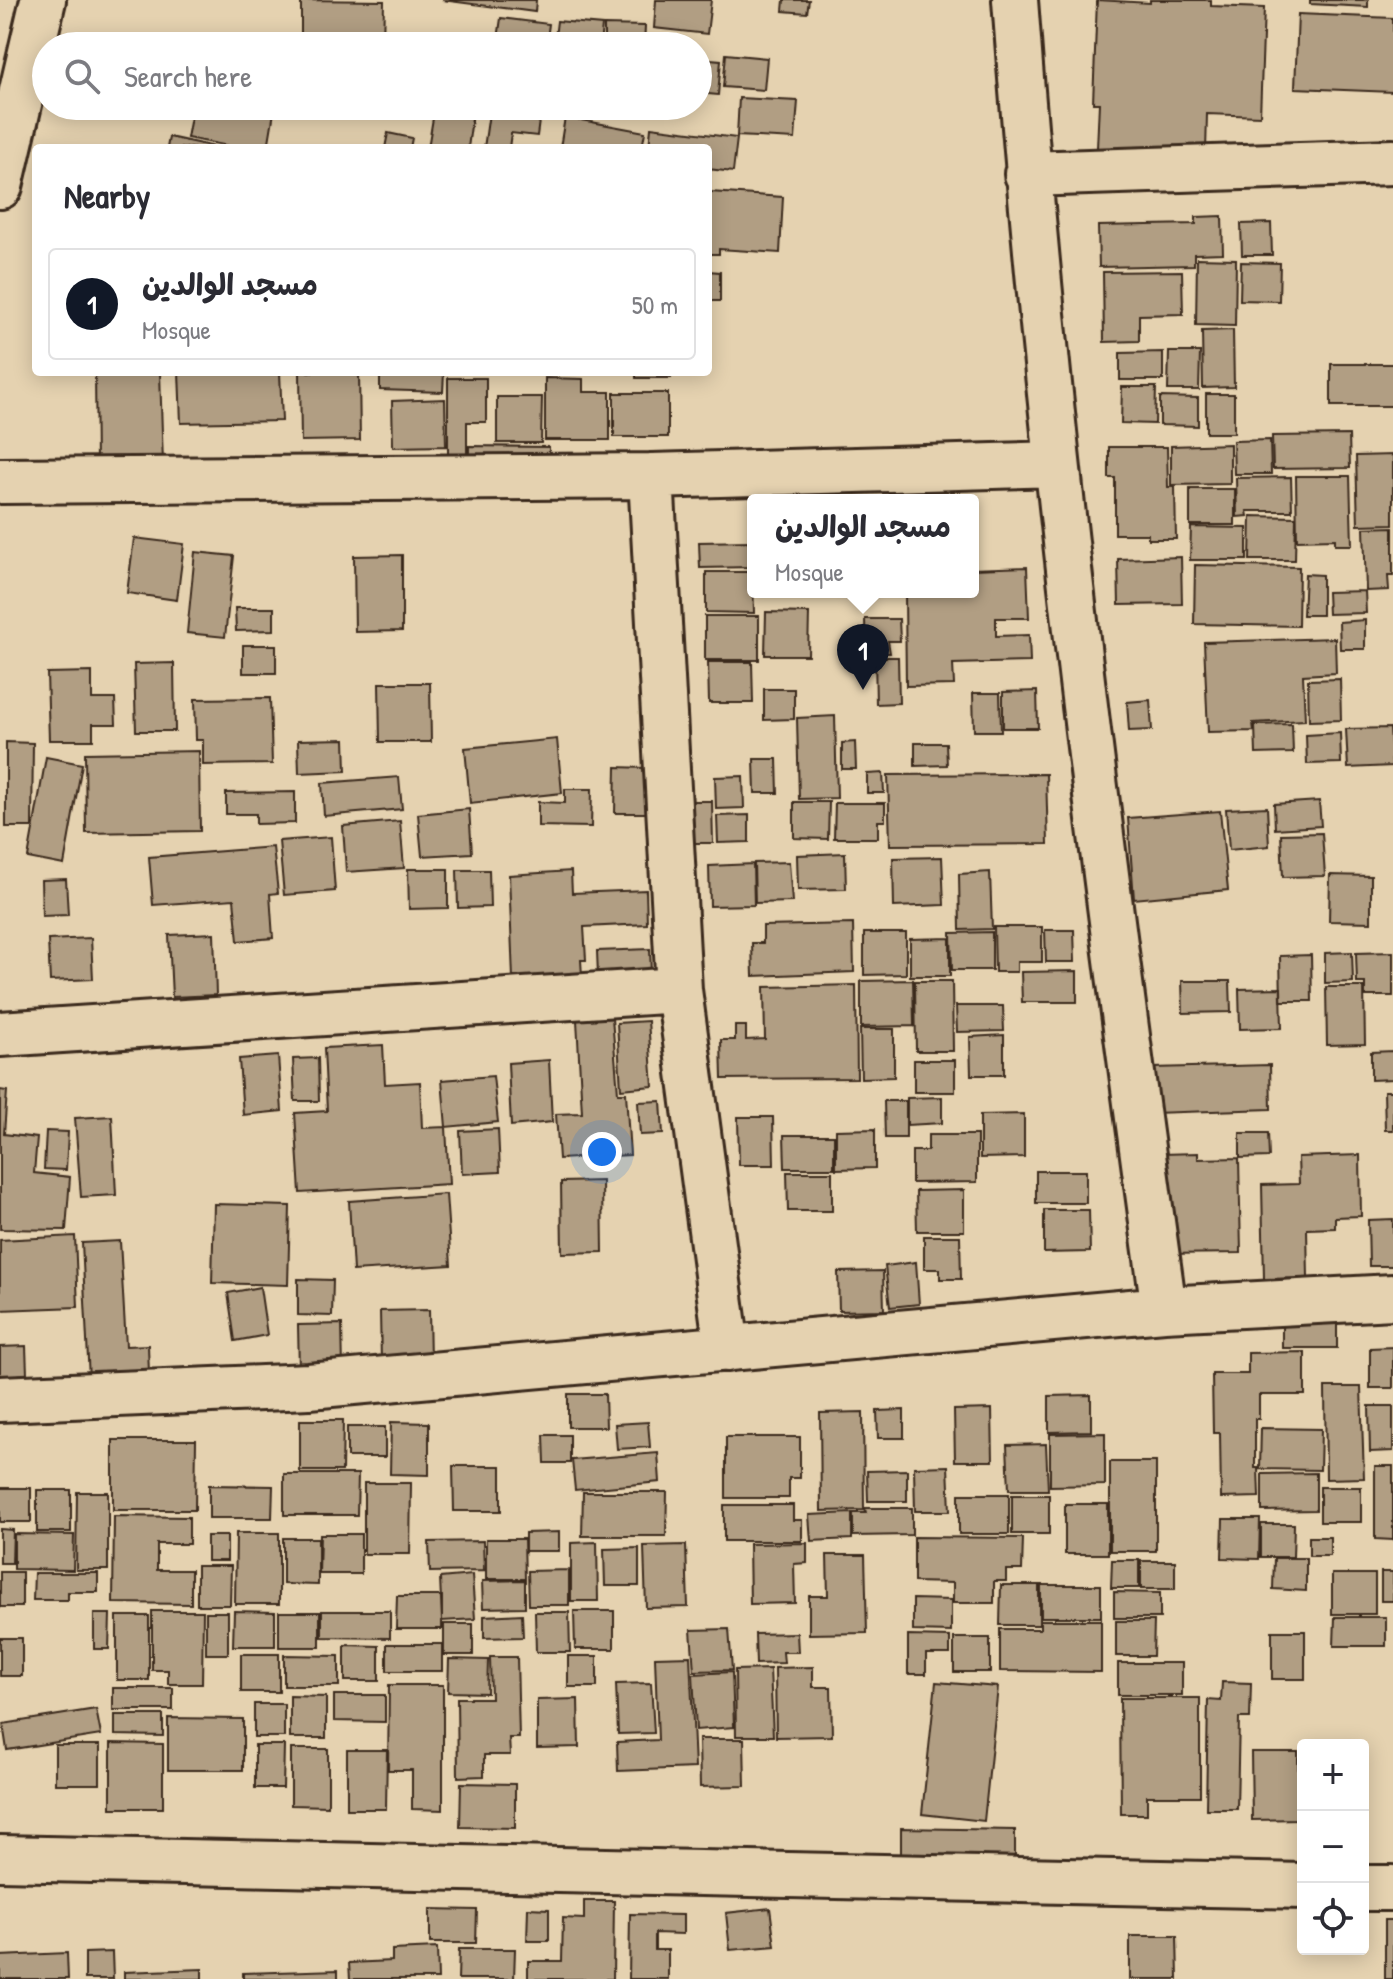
<!DOCTYPE html>
<html lang="en">
<head>
<meta charset="utf-8">
<style>
  :root { --surface:#fff; --page:#f7f7f7; --text:#2b2b33; --muted:#7c7c81; --line:#e1e1e2; --accent:#111827 }
  body { margin:0; font-family:"Patrick Hand","Playpen Sans Arabic",sans-serif; background:var(--page); color:var(--text) }
  .controls { position:absolute; right:24px; bottom:24px; display:grid; overflow:hidden; border-radius:8px; box-shadow:0 4px 20px #0003 }
  .controls button { width:72px; height:72px; display:grid; place-items:center; padding:0; border:0; border-bottom:2px solid var(--line); background:var(--surface); color:var(--text); font:40px sans-serif }
  .you { position:absolute; left:602px; top:1152px; width:28px; height:28px; margin:-20px; border:6px solid #fff; border-radius:50%; background:#1a73e8; box-shadow:0 0 0 12px #1a73e833 }
  .badge { display:grid; place-items:center; width:52px; height:52px; border-radius:50%; background:var(--accent); color:#fff; font-size:26px; font-weight:700 }
  .pin { position:absolute; translate:-50% -66px; filter:drop-shadow(0 2px 4px #0008) }
  .pin::after { content:''; position:absolute; top:42px; width:28px; height:24px; background:inherit; clip-path:polygon(0 0,100% 0,50% 100%) }
  .popup { position:absolute; left:747px; top:494px; width:232px; height:104px; box-sizing:border-box; display:grid; place-content:center; border-radius:8px; background:var(--surface); filter:drop-shadow(0 2px 6px #0005); font-size:26px; white-space:nowrap; color:var(--muted) }
  .popup b { font-size:30px; color:var(--text) }
  .popup::after { content:''; position:absolute; left:50%; top:100%; margin-left:-16px; border:16px solid transparent; border-top-color:var(--surface) }
  .list { margin:0; padding:0; list-style:none }
  h2 { display:flex; justify-content:space-between; align-items:center; height:104px; margin:0; padding:0 32px; font-size:34px }
  h2 small { font-size:26px; font-weight:400; color:var(--muted) }
  .list li { display:grid; grid-template-columns:52px 1fr auto; gap:24px; align-items:center; box-sizing:border-box; height:112px; margin:0 16px 16px; padding:0 16px; border:2px solid var(--line); border-radius:8px }
  .list b { display:block; font-size:30px; white-space:nowrap }
  .list p { margin:0; font-size:26px; white-space:nowrap; color:var(--muted) }
  .list em { font-size:26px; font-style:normal; color:var(--muted) }
  .icon { flex:none; width:44px; height:44px; fill:none; stroke:currentColor; stroke-width:2; stroke-linecap:round; stroke-linejoin:round }
  .map { position:relative; flex:none; width:1393px; height:1979px; overflow:hidden }
  .search { position:absolute; background:var(--surface); box-shadow:0 4px 20px #0003; left:32px; top:32px; width:680px; height:88px; display:flex; align-items:center; gap:20px; box-sizing:border-box; padding:0 28px; border-radius:44px; color:var(--muted); font-size:30px }
  .panel { position:absolute; background:var(--surface); box-shadow:0 4px 20px #0003; left:32px; top:144px; width:680px; height:232px; border-radius:8px }
  .map>svg:first-child { display:block }
  .building { fill:#b19e83; stroke:#3b2a1e; stroke-width:2 }
  .lines { fill:none; stroke-linecap:round; stroke-linejoin:round }
  .minor-casing { stroke:#3b2a1e; stroke-width:50 }
  .major-casing { stroke:#3b2a1e; stroke-width:50 }
  .minor { stroke:#e5d2b0; stroke-width:44 }
  .major { stroke:#e5d2b0; stroke-width:44 }
</style>
</head>
<body>
<div class="map">
<svg width="1393" height="1979" viewBox="0 0 1393 1979">
  <rect width="100%" height="100%" fill="#e5d2b0"/>
  <filter id="ink" filterUnits="userSpaceOnUse"><feTurbulence type="fractalNoise" baseFrequency=".0125" numOctaves="2"/><feDisplacementMap in="SourceGraphic" scale="16" xChannelSelector="R" yChannelSelector="G"/><feConvolveMatrix kernelMatrix="1 2 1 2 8 2 1 2 1" color-interpolation-filters="sRGB"/></filter>
  <g filter="url(#ink)">
    <path class="building" d="M301 0 384 1 383 46 301 45Z
      M442 0H536L535 12Z
      M656 0H711L707 34 654 28Z
      M784 0H809L807 13 783 11Z
      M1097 0 1150 3V0H1211V6L1264 8 1260 116 1207 114 1206 152 1097 148 1099 103H1093Z
      M1310 0H1368V7L1310 4Z
      M1298 14 1393 18V92L1295 88Z
      M501 18 549 24 546 46H497Z
      M557 21 602 25 600 46H554Z
      M604 25 645 26 644 46H604Z
      M726 54 767 58 764 90 723 87Z
      M698 58 721 60 718 95 698 93Z
      M739 98 798 101 795 139 737 136Z
      M193 106H275L268 148H239L187 138Z
      M435 106 473 111 468 148H428Z
      M490 106H541L537 136 511 133 509 148H484Z
      M565 117 645 132 642 148H560Z
      M651 127 737 138 733 172 708 169V148H649Z
      M388 133 412 138 410 148H385Z
      M169 137 215 147V148H167Z
      M710 192 783 197 780 253 719 249V254H708Z
      M1222 216 1223 253 1194 254V265L1099 267 1098 226 1196 224V217Z
      M1271 223 1272 255H1242L1241 224Z
      M1197 258 1236 259 1235 326 1196 325Z
      M1241 262 1280 263 1279 301 1240 300Z
      M708 271 720 272V301H708Z
      M1182 271 1183 314 1139 315V341L1104 342 1103 272Z
      M1233 330 1234 387 1203 388 1202 331Z
      M1163 352V380H1120V353Z
      M1169 352H1200L1199 390H1168Z
      M1331 364H1393V406H1331Z
      M95 372H160L163 464 96 465Z
      M179 372H280L282 421 181 423Z
      M300 372H359L360 440 301 441Z
      M380 372H444L443 392 380 390Z
      M636 372H672L671 378H636Z
      M448 378H486V422H467V456H448Z
      M545 378 583 379V392H610V440H545Z
      M1122 387H1156L1155 424 1121 423Z
      M614 393H668V437H614Z
      M1206 394H1234V433H1206Z
      M497 397H542L541 443H497Z
      M1160 397 1198 398V426L1160 425Z
      M445 399 446 446 393 447 392 401Z
      M1349 435 1350 468 1273 469 1272 436Z
      M1270 440 1271 474H1234L1233 441Z
      M1230 444V484L1171 485V446Z
      M469 446 549 447V474H469Z
      M1109 447H1167L1168 487H1175L1176 539H1148V534H1115V478H1109Z
      M1393 455V524L1358 525 1356 456Z
      M1296 476H1350L1352 545H1335V539L1297 540Z
      M1291 477 1292 511H1247L1248 516 1237 517 1236 478Z
      M1190 489H1235V525H1190Z
      M1251 516 1296 517 1295 560H1250Z
      M1191 527 1247 528V560H1190Z
      M1393 527V576H1388L1389 590 1366 591 1364 528Z
      M134 538 184 544 177 600 127 593Z
      M753 541V567L700 568 699 542Z
      M195 552 234 556 225 637 187 633Z
      M402 555V631L355 632 354 556Z
      M1181 557 1182 604 1119 605 1118 559Z
      M1195 565 1299 567 1298 626 1194 624Z
      M1027 567 1029 618H996V636L1029 635 1030 662 953 664 954 685 906 686 905 592H973V569Z
      M706 572H753L754 613 706 612Z
      M1305 574 1322 575V615H1303Z
      M1365 591 1366 613 1328 614 1327 592Z
      M235 608H274V630L236 631Z
      M766 612 809 613 808 655H765Z
      M705 616H759V660H705Z
      M865 619H899L900 641H888L890 653H866Z
      M1365 620V649H1340L1339 622Z
      M1335 638 1336 673 1303 675 1305 720 1253 723 1254 731 1208 732 1204 642Z
      M243 645H276V673H243Z
      M875 657H898L899 703 876 704Z
      M708 662H752L753 703H709Z
      M174 663 175 731H136L134 664Z
      M92 672V699H115L116 724H93V740H49L47 673Z
      M1340 679 1341 720 1309 721 1308 680Z
      M379 683H430L431 742H380Z
      M764 689H794V719L764 720Z
      M1037 691 1038 728H1003V692Z
      M973 693H1000L1001 731H974Z
      M270 698 272 764 203 765V740H196L195 699Z
      M1150 700 1152 730 1129 731 1127 702Z
      M835 716 837 798 799 799 797 718Z
      M1292 724 1293 753 1256 754 1255 725Z
      M1390 728 1392 766 1348 768 1346 729Z
      M1340 733 1341 763 1307 764 1306 735Z
      M345 739 346 771 299 773 298 740Z
      M557 739 562 793 470 803 465 748Z
      M6 742 33 743 32 827H6Z
      M855 742 856 769H842V743Z
      M915 743H946L947 765 915 766Z
      M199 751 200 831 86 833 85 753Z
      M46 757 82 764 64 865 28 858Z
      M754 759H777L778 793H755Z
      M616 767 646 768V813H615Z
      M883 773 884 793H867V774Z
      M1046 774 1048 844 890 845 888 775Z
      M743 776 744 808 716 809 715 777Z
      M399 777 402 809 324 816 322 783Z
      M565 789H592L591 827 538 826V802L565 803Z
      M295 792V823L256 824V814H226V793Z
      M691 801H712L713 843H693Z
      M1319 801 1321 826 1275 829 1274 804Z
      M794 802H829L828 839 794 838Z
      M835 803H885V821H878V838H834Z
      M1267 807 1269 846 1229 850 1226 809Z
      M469 809 472 853 422 856 418 814Z
      M1220 811 1228 890 1134 899 1128 818Z
      M749 815V842L718 843 717 816Z
      M400 821 404 868 346 872 343 826Z
      M1322 833 1325 876 1283 877 1281 834Z
      M331 837 335 891 284 895 279 841Z
      M273 847 278 893 270 894 273 938 238 941 234 899 153 905 149 857Z
      M845 853 846 889 798 890 797 855Z
      M942 857 944 905 894 907 893 858Z
      M789 862 792 902 755 903 754 863Z
      M753 864 754 905 710 906 709 866Z
      M408 869H448V908L409 909Z
      M457 870H489L490 907 458 908Z
      M571 871 572 893 646 890 647 924 584 927 586 960H581L582 976 513 979 509 875Z
      M990 872 992 929 960 930 959 874Z
      M1330 875 1371 876V922L1329 921Z
      M66 879 68 915 42 916 41 880Z
      M853 924 854 972 753 976 752 943H763V926Z
      M994 927H1042V962H1017V972H995Z
      M1045 930H1074L1075 962H1046Z
      M992 932V970H952L951 933Z
      M214 933 216 995 172 997 169 935Z
      M864 933H906V974L864 975Z
      M91 938 93 979 50 981 48 940Z
      M950 938V976H910V939Z
      M650 949 651 974 598 976 597 951Z
      M1352 952 1353 982 1325 983V953Z
      M1393 952V996H1365V983H1357L1356 953Z
      M1311 955 1312 1001H1281L1280 956Z
      M1077 971V1002H1022L1021 972Z
      M913 980 914 1026 861 1027V981Z
      M915 981H952L953 1051H916Z
      M1182 981H1230L1231 1012 1183 1013Z
      M856 985 857 1078 722 1079 721 1040H735V1026H746V1040L765 1039 764 987Z
      M1326 987H1364L1365 1044 1327 1045Z
      M1281 988 1282 1028 1240 1029 1239 989Z
      M956 1006H1003L1004 1031 957 1032Z
      M612 1018 618 1093H626L630 1155 559 1159 556 1114 582 1113 577 1020Z
      M648 1021 653 1086 621 1089 617 1023Z
      M860 1029H894V1077L861 1078Z
      M1004 1035V1075H971L970 1037Z
      M383 1045 385 1084 420 1082 422 1128 446 1127 449 1184 300 1193 295 1113 327 1111 324 1048Z
      M1393 1051V1079L1371 1080V1052Z
      M278 1056 282 1111 243 1115 239 1059Z
      M318 1058 319 1101H295L293 1059Z
      M549 1060 552 1122 511 1126 508 1063Z
      M914 1060H955V1092H914Z
      M1270 1065 1271 1109 1153 1113 1152 1068Z
      M493 1076 498 1122 446 1127 442 1080Z
      M0 1090 7 1091 4 1134 37 1138 34 1173 70 1177 66 1230 0 1229Z
      M1384 1091H1393V1130H1385Z
      M942 1097V1123L907 1125V1098Z
      M661 1101 663 1134 640 1135 638 1102Z
      M884 1101H906V1138H885Z
      M1024 1114V1157L980 1158V1115Z
      M112 1116 116 1195 81 1197 75 1118Z
      M738 1117H773L774 1165H739Z
      M498 1129 500 1172 462 1174 460 1131Z
      M875 1129V1168L836 1169V1130Z
      M46 1131 68 1132 66 1170 44 1169Z
      M1240 1133H1268L1269 1157 1240 1158Z
      M784 1135H834V1168H785Z
      M928 1135H977V1182L912 1183V1151H928Z
      M1198 1153V1159L1239 1158 1241 1253 1163 1254 1161 1154Z
      M1360 1155 1361 1216 1335 1217V1228L1307 1229 1308 1278 1264 1279 1262 1185 1299 1184 1298 1157Z
      M1036 1171H1086V1203H1036Z
      M787 1172H832V1211H788Z
      M602 1181 603 1252 562 1253 561 1182Z
      M964 1190V1231H917L916 1191Z
      M446 1194 451 1265 353 1271 349 1201Z
      M214 1204 290 1206 288 1285 212 1283Z
      M1044 1210H1089L1090 1252 1044 1253Z
      M1393 1219V1266H1369L1368 1220Z
      M75 1236 78 1307 0 1310V1240Z
      M924 1236H960L961 1279H940V1269H924Z
      M120 1241 126 1346 148 1345 149 1374 89 1379 82 1243Z
      M916 1262 919 1304 890 1307 885 1266Z
      M883 1271 884 1310 839 1311 838 1272Z
      M298 1279 333 1280 332 1316 298 1315Z
      M260 1287 267 1335 235 1341 228 1293Z
      M429 1310 430 1361 381 1362 380 1311Z
      M1337 1318V1348H1282V1319Z
      M342 1324 343 1369 299 1370 298 1325Z
      M26 1346 27 1374 0 1377V1347Z
      M1393 1347V1388H1370V1348Z
      M1305 1352V1395H1259V1419H1255V1468H1258L1259 1497 1221 1498 1220 1433H1213L1212 1374H1248V1353Z
      M1325 1387H1361L1364 1478 1326 1479Z
      M568 1394H605L606 1427H568Z
      M1091 1395V1431L1049 1432V1396Z
      M1369 1406H1393V1451L1370 1452Z
      M992 1409 993 1461H955L954 1410Z
      M904 1410V1438H878L877 1411Z
      M863 1412 864 1510 821 1511 820 1413Z
      M300 1420H343L342 1471H300Z
      M391 1422 429 1423V1475L390 1474Z
      M648 1422 650 1447 617 1449 615 1424Z
      M347 1427H385V1457H347Z
      M1261 1428 1321 1429 1320 1470 1260 1469Z
      M1105 1433V1485L1050 1486V1434Z
      M544 1435H570V1463H545Z
      M726 1437H800V1478H789V1498H726Z
      M113 1440H196L195 1510H113Z
      M1046 1444 1048 1490H1009L1007 1445Z
      M658 1453 660 1482 575 1490 572 1460Z
      M1110 1462H1156V1551H1110Z
      M453 1466H501V1511H454Z
      M948 1466 950 1511H915L914 1467Z
      M1375 1466H1393V1540L1375 1539Z
      M907 1470V1501H868L867 1471Z
      M1316 1473V1510L1262 1511V1474Z
      M284 1474H358L357 1515H284Z
      M364 1483H411L410 1554H364Z
      M209 1485 273 1486 272 1518H209Z
      M1320 1487H1361V1522H1320Z
      M0 1488H31V1522H0Z
      M37 1490H71V1532H37Z
      M77 1492H108V1570H76Z
      M583 1492H667L666 1536H582Z
      M959 1494H1009V1534H959Z
      M1012 1495H1049V1534H1012Z
      M1065 1504H1108V1554H1065Z
      M724 1505H793V1520H802V1541H724Z
      M865 1508H912V1535L853 1536V1513H866Z
      M852 1513V1539L811 1541 809 1515Z
      M114 1516 189 1517V1544H157V1570H191V1604L113 1603Z
      M1223 1519H1260L1259 1559 1222 1558Z
      M1261 1524H1294L1293 1557H1261Z
      M0 1529 13 1530 12 1563H0Z
      M559 1532V1551H525V1533Z
      M236 1533H279V1604H235Z
      M14 1534 74 1535 73 1570 14 1569Z
      M320 1534H361V1574H319Z
      M207 1536H227V1561H207Z
      M914 1537 1023 1538 1022 1570H1006V1581H994V1603H953V1583L914 1582Z
      M1309 1537H1330V1556H1309Z
      M283 1538H318V1585L283 1584Z
      M486 1539H524L525 1579H486Z
      M483 1541 484 1571 430 1572 429 1542Z
      M597 1542 598 1601H571V1543Z
      M807 1543V1563L794 1564 795 1603 750 1604 749 1544Z
      M686 1545 688 1607 646 1608 644 1546Z
      M639 1548V1586H605L604 1549Z
      M827 1555H865L867 1633 809 1634V1596H828Z
      M1274 1558H1306V1591L1273 1589Z
      M1112 1560H1139V1588H1111Z
      M1141 1561H1175V1589H1141Z
      M197 1566H231L230 1605H197Z
      M569 1570V1605H529L528 1571Z
      M0 1572H22V1607H0Z
      M1381 1572H1393V1601H1381Z
      M34 1573H98V1592H68V1600H33Z
      M1332 1574H1375V1614H1332Z
      M472 1575 475 1619 442 1621 440 1578Z
      M525 1580V1607L483 1608 482 1581Z
      M1001 1585H1039V1625H1000Z
      M1041 1585H1101V1617H1041Z
      M1114 1592 1160 1593V1618H1114Z
      M397 1596H442V1629H396Z
      M913 1599 951 1600V1632L913 1631Z
      M152 1611H203L202 1684H168V1670H152Z
      M234 1611 275 1612V1646H233Z
      M322 1611H390V1638L322 1637Z
      M574 1611H614V1649H575Z
      M206 1612H228V1654H206Z
      M279 1612H320V1647H279Z
      M535 1612H569L570 1652H536Z
      M94 1614H110L109 1649H94Z
      M522 1614 523 1637 484 1638V1616Z
      M117 1616H149V1680H117Z
      M1335 1617H1386V1646H1334Z
      M1040 1620H1101V1672L1000 1671V1629H1040Z
      M1116 1621H1154L1153 1656H1116Z
      M444 1624H473V1655H444Z
      M729 1629 732 1670 694 1671 691 1630Z
      M1272 1631H1305V1679H1272Z
      M797 1633 798 1652H783L784 1663 756 1664 755 1634Z
      M908 1636 950 1637V1654H926V1674H908Z
      M0 1638H22V1676H0Z
      M954 1638H990V1672H954Z
      M387 1644H442V1671H387Z
      M345 1645 379 1646V1681H345Z
      M241 1654H279V1692H241Z
      M284 1655 339 1656V1686H284Z
      M568 1656H597V1687H568Z
      M690 1656 695 1768 618 1771 617 1742 658 1740 655 1657Z
      M490 1657H517L519 1738H509L510 1755H484V1776L458 1777 457 1698H491Z
      M449 1659 488 1660 487 1693 448 1692Z
      M1118 1663H1182V1695H1118Z
      M813 1667V1687H831L832 1736 776 1737 775 1668Z
      M770 1669 773 1736H736L735 1670Z
      M732 1672 734 1727 696 1730 693 1674Z
      M936 1682 998 1687 984 1821 922 1814Z
      M1222 1682 1251 1683 1250 1718H1239L1237 1809H1206L1208 1700 1221 1701Z
      M651 1683 654 1733 618 1734 616 1684Z
      M389 1685H443V1810L412 1809V1770H388Z
      M113 1688H173V1710H113Z
      M334 1695H385V1722L334 1721Z
      M290 1696 326 1697V1738H290Z
      M1120 1698H1200V1796H1147V1814H1121Z
      M578 1699 579 1747 537 1748V1700Z
      M254 1704H284V1737H254Z
      M96 1709 101 1735 7 1750 3 1724Z
      M115 1715H163V1736L115 1735Z
      M168 1718 243 1719V1770H168Z
      M699 1739H744L745 1786 700 1787Z
      M111 1743 163 1744V1808H111Z
      M55 1745H100V1784H55Z
      M255 1745H284L283 1788H255Z
      M291 1749H328V1806L291 1805Z
      M347 1750H387L386 1809H347Z
      M1251 1752H1298L1299 1819 1252 1820Z
      M461 1783 515 1784V1828L460 1827Z
      M901 1828 1015 1830V1860H901Z
      M584 1901H614L613 1979H528V1961H562L563 1918 584 1919Z
      M528 1908 549 1909V1941H527Z
      M770 1908 775 1946 730 1950 726 1913Z
      M430 1909 477 1910 476 1943H430Z
      M630 1914 683 1915V1934L655 1933V1950H668V1979H629Z
      M1385 1920H1393V1979H1385Z
      M1130 1936H1177L1178 1979H1130Z
      M437 1948 438 1979H350L349 1963 392 1961V1950Z
      M459 1949H515L514 1979H458Z
      M112 1952 113 1979H85V1953Z
      M67 1953 68 1979H0V1956Z
      M202 1969V1979H124V1972Z
      M338 1970V1979H243V1973Z"/>
    <g class="lines">
      <defs>
        <path id="minor" d="M1015 0C1047 438 1104 874 1164 1309
          M1027 174 1393 162
          M651 476 679 990 727 1349
          M0 481 651 476 1057 464
          M0 1034 679 990
          M0 1399 309 1386 1164 1309 1393 1297
          M0 1858 1303 1886
          M1363 1888H1393"/>
        <path id="major" d="M0 186 43 0"/>
      </defs>
      <use href="#minor" class="minor-casing"/>
      <use href="#major" class="major-casing"/>
      <use href="#minor" class="minor"/>
      <use href="#major" class="major"/>
    </g>
  </g>
</svg>
<div class="controls">
<button>+</button>
<button>−</button>
<button><svg class="icon" aria-label="locate" viewBox="0 0 24 24"><circle cx="12" cy="12" r="6"/><path d="M12 2v4M12 18v4M2 12h4M18 12h4"/></svg></button>
</div>
<div class="you"></div>
<div class="pin badge" style="left:863px;top:690px">1</div>
<div class="popup"><b>مسجد الوالدين</b>Mosque</div>
<div class="search"><svg class="icon" aria-label="search" viewBox="0 0 24 24"><circle cx="10" cy="10" r="6"/><path d="M15 15l6 6"/></svg>Search here</div>
<section class="panel">
<h2>Nearby<small></small></h2>
<ul class="list">
<li><span class="badge">1</span><div><b>مسجد الوالدين</b><p>Mosque</p></div><em>50 m</em></li>
</ul>
</section>
</div>
</body>
</html>
